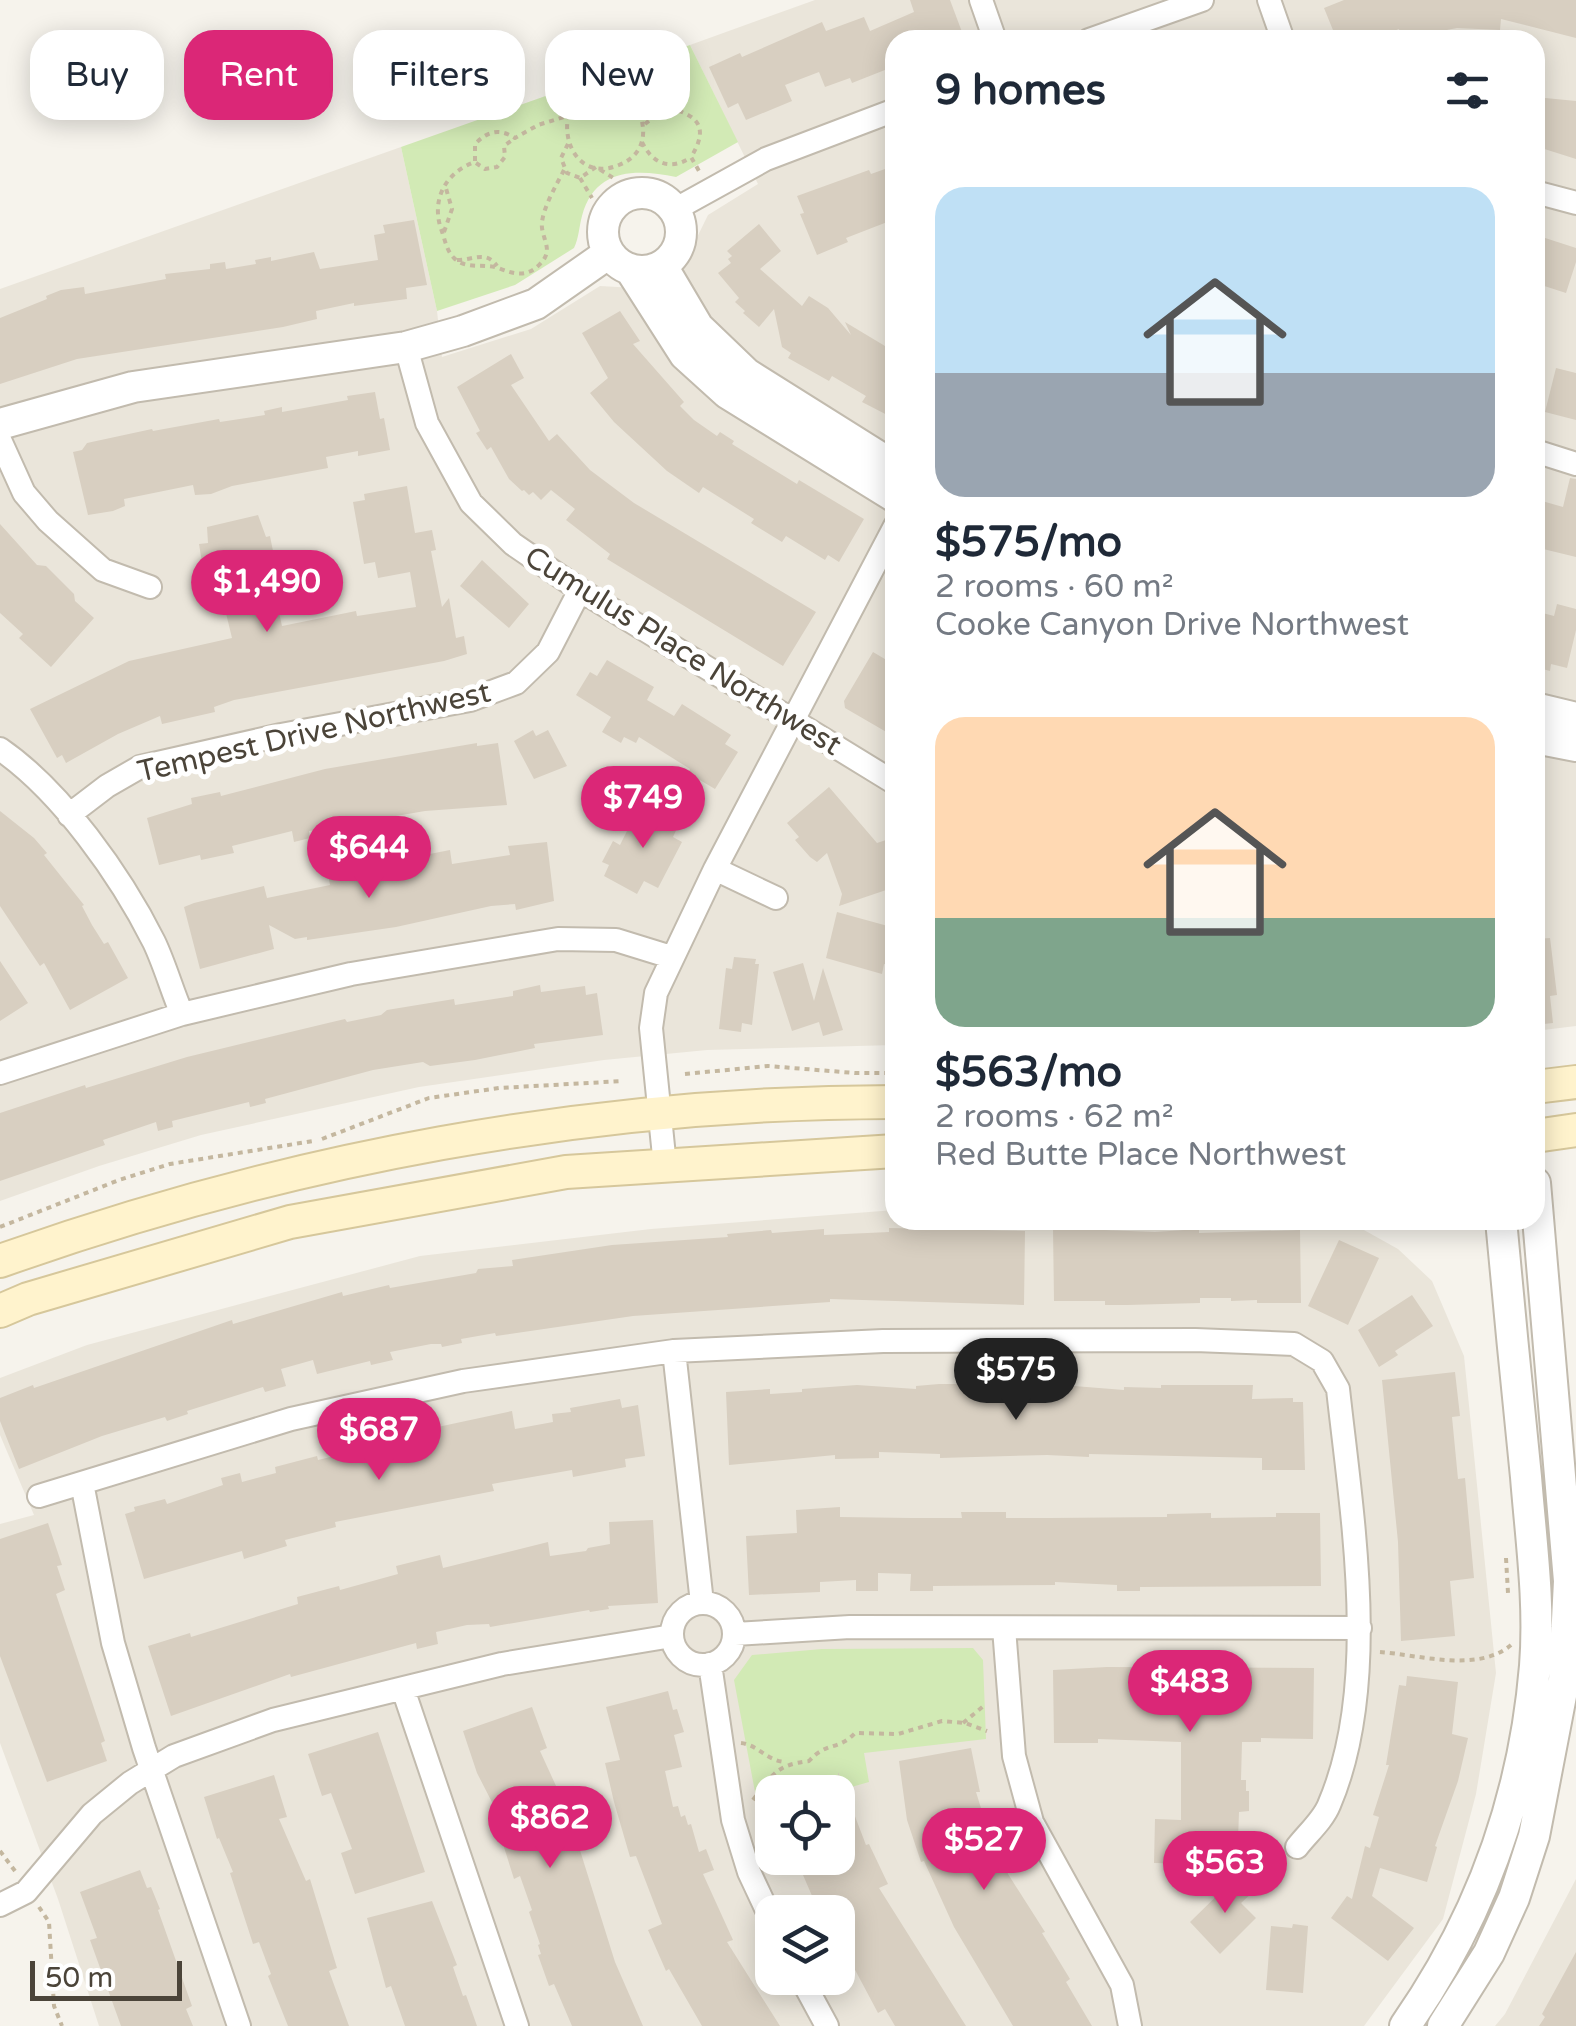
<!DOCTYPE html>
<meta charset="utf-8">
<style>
:root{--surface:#fff;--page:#f2f2f3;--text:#1f2937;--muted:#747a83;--accent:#db2777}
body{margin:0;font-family:"Varela Round",sans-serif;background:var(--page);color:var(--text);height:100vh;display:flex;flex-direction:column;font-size:38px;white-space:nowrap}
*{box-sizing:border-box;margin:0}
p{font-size:32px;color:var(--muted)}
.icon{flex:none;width:55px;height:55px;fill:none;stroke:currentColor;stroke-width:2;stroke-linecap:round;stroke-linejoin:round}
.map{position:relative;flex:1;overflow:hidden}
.side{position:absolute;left:885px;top:30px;width:660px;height:1200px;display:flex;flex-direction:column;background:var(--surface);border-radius:30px;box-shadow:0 5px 25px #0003}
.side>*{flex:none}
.top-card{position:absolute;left:30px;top:30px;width:705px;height:90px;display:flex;gap:20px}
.controls{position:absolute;left:755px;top:1775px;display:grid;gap:20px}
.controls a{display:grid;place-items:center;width:100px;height:100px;border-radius:20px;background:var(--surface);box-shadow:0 5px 25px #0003;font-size:50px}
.scale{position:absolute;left:30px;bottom:25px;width:152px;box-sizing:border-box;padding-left:10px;border:5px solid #4b4439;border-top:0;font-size:28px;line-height:35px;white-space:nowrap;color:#4b4439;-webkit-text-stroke:8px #fff;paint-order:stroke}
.price{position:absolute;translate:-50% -85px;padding:0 22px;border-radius:35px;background:var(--accent);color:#fff;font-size:32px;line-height:65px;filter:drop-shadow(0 2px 5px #0008)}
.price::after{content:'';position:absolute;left:50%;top:60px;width:30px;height:22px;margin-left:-15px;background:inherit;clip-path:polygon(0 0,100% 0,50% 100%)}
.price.current{background:#222;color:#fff}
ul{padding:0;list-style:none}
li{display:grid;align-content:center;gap:20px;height:530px;padding:0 50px}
li span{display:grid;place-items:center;height:310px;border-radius:30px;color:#555}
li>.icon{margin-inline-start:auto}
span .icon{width:180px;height:180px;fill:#fffc;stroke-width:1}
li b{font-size:42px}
h2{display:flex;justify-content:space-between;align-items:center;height:120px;padding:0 50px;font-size:42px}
.tag{padding:0 35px;border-radius:30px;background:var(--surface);box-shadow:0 5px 25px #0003;font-size:35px;line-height:90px}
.tag.current{background:var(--accent);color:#fff}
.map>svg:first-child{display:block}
.residential{fill:#eae5da;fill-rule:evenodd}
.green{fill:#d2eab5}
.building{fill:#d8cfc1}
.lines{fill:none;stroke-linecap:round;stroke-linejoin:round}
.minor-casing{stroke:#c2bbae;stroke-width:26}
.tertiary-casing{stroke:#c2bbae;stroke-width:34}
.secondary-casing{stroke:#d6c79b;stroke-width:36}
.path{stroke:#c4b79f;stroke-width:4;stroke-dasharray:5 5;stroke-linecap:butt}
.minor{stroke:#fff;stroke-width:22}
.tertiary{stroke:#fff;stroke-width:30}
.secondary{stroke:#fff3cd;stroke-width:32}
.labels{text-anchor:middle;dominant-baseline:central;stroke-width:10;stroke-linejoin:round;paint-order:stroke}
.street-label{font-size:30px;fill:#4b4439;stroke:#fff}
</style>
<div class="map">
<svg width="1576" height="2026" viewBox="0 0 1576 2026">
<rect width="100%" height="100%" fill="#f6f3ec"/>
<path class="residential" d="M815,0H1576V1026L1535,1031V40H895V1045L707,1050L604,1060L419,1087L201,1135L99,1166L0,1201V289L401,147L437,311L442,357L531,329L600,286L635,288L681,270L708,215L758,184L690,45Z
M895,1210V1220H1346L1398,1249L1432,1281L1464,1356L1496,1673L1476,1794L1443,1919L1364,2026H99L58,1899L0,1743V1524L34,1515L0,1435V1378L87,1345L420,1256L651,1229ZM772,1792H838V1858H772ZM772,1912H838V1978H772Z
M1576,1879V2026H1495L1505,2014Z"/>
<path class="green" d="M690,45L738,142L676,177C636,169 595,168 582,216C579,227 579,237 574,248L515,285L437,311L401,147Z
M973,1648L983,1660L986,1739L864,1753L869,1782L834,1792H772V1809L758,1808L734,1680L752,1655L822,1649Z"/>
<path class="building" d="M910,0H950L965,40H895V66L852,83L850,78L825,87L819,72L785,85L792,101L746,120L738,103L728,108L709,67L740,53L742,57L822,22L826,31L864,17L870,31L914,12Z
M1344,0H1576V38L1501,19L1500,30L1457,28L1401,39L1399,29L1371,40H1337L1324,8Z
M1535,97L1576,101V159L1535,146Z
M885,169L895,194V219L846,238L848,242L817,255L800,214L804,213L797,196L869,170L871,174Z
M414,220L427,285L406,288L407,299L354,306V303L316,311L317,319L283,327L77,359L0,384V318L47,299L46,296L61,290L84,287L85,294L166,279L165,274L210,269V264L225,262L226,269L256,264L255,260L271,257V261L314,252L320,269L378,260L374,235L385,233L383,225Z
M759,224L781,251L760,269L802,306L809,296L828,308L851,335L845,322L895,352V419L862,402L866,396L832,376L829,381L788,358L791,353L782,347L774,309L759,327L743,313L745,311L735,302L739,298L718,273L731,263L728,259L732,256L727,251Z
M1539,236L1576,248V262L1566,293L1535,283V250Z
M620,311L640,341L633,344L684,402L680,406L694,420L717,436L720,432L734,441L732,444L797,484L799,480L864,519L839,562L828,555L825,560L786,536L782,542L751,523L754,519L703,487L699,493L667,471L614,422L590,393L608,378L582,333Z
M511,354L524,378L511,385L549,441L557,434L590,470L634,503L816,612L783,666L607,559L610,554L566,520L575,509L551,490L541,500L533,492L529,495L524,490L522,491L509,479L491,447L487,450L476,433L480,431L457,387Z
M1556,368L1576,373V420L1545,412Z
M375,392L380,419L384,418L390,450L358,456V451L326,457L328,468L232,486L211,494L195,495L193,485L124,499L125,506L113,511L88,515L73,452L82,450L87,443L152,429L153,431L219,419L220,422L265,415L264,411L282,407V412L348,400L347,396Z
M1570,478L1576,479V557L1535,547V499L1563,507Z
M407,486L415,533L432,530L436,550L431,551L442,607L449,598L456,638L464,636L467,654L444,661L234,700L214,707L215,712L162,724L160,716L118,734L66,763L62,755L57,758L30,709L129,661L232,638L223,601L219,602L218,596L209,598L204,575L199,544L208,543L207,527L258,515L266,537L270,536L273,551L271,552L276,574L272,575L273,586L282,626L356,611L357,616L416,607L410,572L378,578L375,562L364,564L353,502L365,500L364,494Z
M0,524L37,565L46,566L74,594L75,601L94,618L51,667L19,638L23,634L0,613Z
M482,560L529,604L509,628L460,586Z
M1557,604L1576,609V630L1567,668L1551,664L1550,671L1535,667V611L1554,616Z
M873,652L895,665V737L845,708L844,701Z
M607,660L654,687L647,700L674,716L682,704L731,735L725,744L738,752L715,789L688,773L690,769L639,737L636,743L624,737L621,743L602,732L611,717L576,695L590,672L597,676Z
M533,730L536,736L548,730L567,766L534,779L514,741Z
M477,743V746L498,743L507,805L425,811L309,831L310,838L294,842L292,831L232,846L234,853L201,860L200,855L159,865L147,818L192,804L191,798L220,792L221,796L325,769Z
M829,787L877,843L895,837V887L839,906L842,894L827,853L817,862L810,857L795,840L799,837L787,823Z
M640,805L679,824L673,837L682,842L658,888L644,881L637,894L604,876L609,865L602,862L613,841L620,845Z
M0,811L34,838L47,853L44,855L84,905L82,906L92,925L104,944L108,942L128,978L70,1010L44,963L40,966L0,906Z
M547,842L554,901L516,910L515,904L491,906L396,927L307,940V937L295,939L269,925L274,949L200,969L184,907L194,903L264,886L267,898L330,885L328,874L450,850L452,864L510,855L508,846Z
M837,912L895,928L890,965L884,964L882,974L826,958Z
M1550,938L1557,995L1550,996L1553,1023L1535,1025V939Z
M734,957L756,959L755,964H759L752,1025L742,1023L741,1032L719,1029L726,968L732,969Z
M0,961L28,1003L0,1021Z
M803,963L814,1001L823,968L843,1030L823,1036L819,1022L792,1031L773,972Z
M540,985L541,992L585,986L586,995L597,993L603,1035L534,1044L535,1048L475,1060L430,1066L423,1062L373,1070L265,1099L266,1103L250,1107L249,1102L172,1121L173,1127L158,1131L156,1122L103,1140L105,1145L0,1181V1113L85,1085L86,1088L187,1057L328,1023L345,1019L347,1022L381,1015L387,1010L454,999L455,1005L513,996V991Z
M889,1228L1025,1231L1024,1305L830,1299V1302L633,1316L496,1336L495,1333L461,1339L462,1343L442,1347L441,1344H431L390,1352L393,1360L371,1365L370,1361L317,1374L313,1360L281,1369L286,1386L265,1392L263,1387L187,1411L188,1414L167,1421L165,1417L102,1436L19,1469L0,1421V1398L33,1385L34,1388L232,1320L233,1324L342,1292L343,1296L389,1285L390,1288L476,1273L478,1269L513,1266L512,1260L612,1245L728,1237L727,1234L771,1230L772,1233L824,1229V1235L889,1232Z
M1053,1228L1155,1232L1199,1229V1233L1300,1230L1301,1303H1257V1300L1231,1301V1298H1200V1303L1127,1305H1105V1301H1054Z
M1339,1240L1379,1258L1348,1325L1308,1306Z
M1412,1295L1433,1326L1395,1351L1398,1355L1379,1367L1358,1330Z
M1455,1372L1460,1416L1452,1417L1458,1479L1465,1478L1474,1578L1450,1581L1455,1636L1401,1641L1398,1542L1382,1380Z
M939,1384H984V1391H1019V1387H1049V1384L1124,1390V1387L1161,1388V1385H1253L1252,1399L1293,1398V1402H1303L1305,1470H1262V1458L1089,1454V1457L1047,1455L940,1458V1454L879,1452V1458L835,1459V1455L729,1465L726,1392L770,1389V1394L802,1392V1389L857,1385L916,1389V1386Z
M620,1399L622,1408L638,1405L645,1456L625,1459L626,1467L573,1477L572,1470L492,1484L494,1491L335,1522L336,1527L285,1540L287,1546L244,1559L242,1551L144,1579L125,1514L135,1511L134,1507L165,1499L167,1504L223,1485L221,1478L240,1473L242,1482L276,1473L275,1467L317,1456L318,1460L355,1451L354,1448L391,1440V1437L512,1411L515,1429L553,1422L552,1414L571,1412L570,1408Z
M840,1507V1517L911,1518H962L961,1512H1006V1518H1050L1167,1517V1514L1211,1513V1518L1276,1517V1513H1320L1321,1586L1140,1587V1591H1117V1585L1055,1582V1585L933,1586V1591H910L911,1574L878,1573V1591H856V1580L820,1582V1592L749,1595L746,1536L797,1533L796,1510Z
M653,1520L658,1603L608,1606L609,1609L590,1612L589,1610L490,1627L489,1624L467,1625L436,1632L438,1644L417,1649L416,1643L291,1677L290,1674L171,1716L148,1646L190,1633L191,1637L298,1604L297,1597L339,1586L340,1590L398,1574L396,1566L440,1555L443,1568L548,1542L550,1556L586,1551L588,1548L610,1544L609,1522Z
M48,1523L62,1565L57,1566L65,1590L56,1594L105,1741L101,1743L107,1761L47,1782L0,1656V1539Z
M1107,1667L1314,1668L1313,1739L1261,1738V1742H1242L1241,1780H1246V1791H1249V1811L1239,1812L1238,1840H1229L1228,1865L1154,1863L1155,1819L1181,1820V1742L1098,1739V1743H1054L1053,1670Z
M1407,1676L1458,1682L1452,1734L1468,1738L1458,1781L1435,1846L1437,1847L1427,1882L1380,1868L1372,1896L1414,1928L1388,1961L1331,1918L1347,1896L1352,1899L1365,1846L1370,1848L1379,1817L1373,1815L1389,1765H1386L1399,1685L1406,1686Z
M668,1691L673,1710L677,1709L684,1732L674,1735L682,1767L665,1771L673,1807L678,1806L681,1817L685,1815L688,1825L691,1824L699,1852L706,1849L714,1870L703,1874L733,1940L727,1942L780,2026H702L669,1969L666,1971L648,1930L662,1924L636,1856L630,1857L614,1802L605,1763L620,1760L606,1707Z
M532,1707L547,1748L540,1751L568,1812L615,1962L643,2026H572L554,1984L549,1986L538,1955L541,1954L538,1945L540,1944L529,1912L532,1910L520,1876L514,1879L492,1809L495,1808L477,1773L463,1731Z
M378,1732L425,1872L355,1894L341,1853L352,1849L331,1793L322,1796L308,1754Z
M971,1748L980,1792H976L994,1850L998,1849L1008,1874L1045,1932L1042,1933L1070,1979L1066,1982L1092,2026H1013L954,1927L924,1861L921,1862L907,1820L899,1761Z
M838,1772L866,1845L869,1844L888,1884L879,1888L966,2026H895L885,2009L878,2013L853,1966L850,1969L841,1955L844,1953L838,1942V1912H819L803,1875L805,1874L799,1858H838Z
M274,1775L287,1817L279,1819L306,1881L310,1879L337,1968L329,1971L349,2026H288L268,1976L271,1974L259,1942L253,1944L230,1873L233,1872L219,1838L217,1839L204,1797Z
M140,1870L147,1888L151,1887L160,1909L158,1910L192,2006L186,2009L193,2026H121L90,1940L97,1938L80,1892Z
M1238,1875L1254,1891L1241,1903L1256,1918L1220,1954L1190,1922Z
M432,1901L457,1965L453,1967L463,1996L466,1995L477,2026H405L391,1986L386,1988L367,1918Z
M1293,1924L1308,1926L1303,1993L1266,1990L1271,1926L1292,1928Z
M1576,1952V2026H1539L1545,2017L1542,2014Z"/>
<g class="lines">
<defs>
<path id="minor" d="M981,0L995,40
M1269,0L1283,40
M1089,40L1202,0
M1535,192L1576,203
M674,210L766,159L895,110
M406,347L427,423L471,503L513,544L580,590L895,783
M0,440L24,493L48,521L103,570L150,587
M1535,451L1576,464
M0,749C61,791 121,876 154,942C165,965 172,991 182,1014
M69,815L107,786L140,767L281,735L470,700L516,683L548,652L580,590
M715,869L776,898
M0,1073L182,1014L351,974L558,939L616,940L671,957
M665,1166L651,1028L656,993L715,869L895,526
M674,1351L702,1603
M82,1483L113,1643L144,1748L239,2026
M39,1496L291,1419L463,1381L674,1351L883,1341L1195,1340L1294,1344L1322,1361L1338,1389C1352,1517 1381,1684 1329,1805C1323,1820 1307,1834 1297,1847
M672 1634a31 31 0 1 1 62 0a31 31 0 1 1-62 0Z
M1004,1628L1014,1756L1032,1822L1122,1985L1130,2026
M735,1634L850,1627L1360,1628
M710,1664L733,1820L749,1872L772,1921
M403,1689L517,2026
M0,1905L26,1892L92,1814L130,1783L174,1756L273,1720L502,1664L672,1636
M801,1978L827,2026"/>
<path id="tertiary" d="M603 232a39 39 0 1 1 78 0a39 39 0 1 1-78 0Z
M662,266L698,327L747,374L895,467
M630,269L685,355L727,393L895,497
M0,424L133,387L406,347L463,331L536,304L609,253
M1535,708L1576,718
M1535,738L1576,746
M1405,2026C1481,1917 1524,1799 1535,1666C1540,1603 1531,1540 1526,1477C1517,1391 1509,1306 1501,1220
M1443,2026L1489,1953L1514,1898L1534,1836L1564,1680L1569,1581L1535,1183"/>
<path id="secondary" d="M1535,1087L1576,1082
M1535,1136L1576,1130
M0,1261C287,1159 590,1102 895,1102
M0,1311L28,1299L290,1222L566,1172L895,1151"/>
</defs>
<use href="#minor" class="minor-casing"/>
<use href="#tertiary" class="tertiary-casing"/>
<use href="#secondary" class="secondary-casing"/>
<path class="path" d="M629,95C647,118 652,152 619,165C551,193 544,54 633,97C661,111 723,106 691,157L699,171
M645,124L665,108
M642,142C652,163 669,171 690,158
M568,144L561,158L567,173L580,178L596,167L615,179
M476,163L485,169L497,167L505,157L504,146L515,138
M564,170C557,184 540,212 542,228C544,242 553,251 540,264C527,278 514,274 498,268C483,263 466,270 454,258C446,250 445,239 441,229C431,199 446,172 475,162V144C488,131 499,128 515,138L538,125L567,116
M580,178L592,198
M444,232L452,209L445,185
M457,260C474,260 486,250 497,266
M685,1074L768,1066L855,1073H895
M322,1139L429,1098L499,1088L623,1081
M0,1227L119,1180L170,1164L313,1141
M1506,1558L1508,1593
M1380,1652C1420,1655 1478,1673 1511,1645
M963,1723L986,1704
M741,1743C759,1745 766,1761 786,1762
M753,1800C773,1774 776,1765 809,1761C827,1741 838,1751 855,1733L898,1734L942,1721L965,1723L987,1731
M0,1851L15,1871
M39,1907L49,1922L54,2006L62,2026"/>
<use href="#minor" class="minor"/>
<use href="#tertiary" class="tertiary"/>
<use href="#secondary" class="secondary"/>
</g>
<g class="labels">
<g class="street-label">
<text transform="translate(683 651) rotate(32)">Cumulus Place Northwest</text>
<text transform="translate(314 732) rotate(-13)">Tempest Drive Northwest</text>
</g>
</g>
</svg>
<div class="controls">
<a><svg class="icon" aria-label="locate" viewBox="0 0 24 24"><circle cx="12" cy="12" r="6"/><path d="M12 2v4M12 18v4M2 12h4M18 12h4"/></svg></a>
<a><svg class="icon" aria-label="layers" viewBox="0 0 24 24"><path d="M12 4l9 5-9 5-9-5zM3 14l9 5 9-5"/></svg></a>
</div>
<div class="scale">50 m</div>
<b class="price" style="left:267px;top:635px">$1,490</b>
<b class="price" style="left:643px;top:851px">$749</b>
<b class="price" style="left:369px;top:901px">$644</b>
<b class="price current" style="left:1016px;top:1423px">$575</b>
<b class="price" style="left:379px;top:1483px">$687</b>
<b class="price" style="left:1190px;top:1735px">$483</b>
<b class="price" style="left:550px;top:1871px">$862</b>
<b class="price" style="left:984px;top:1893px">$527</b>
<b class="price" style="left:1225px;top:1916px">$563</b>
<div class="top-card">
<a class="tag">Buy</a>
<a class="tag current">Rent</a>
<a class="tag">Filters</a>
<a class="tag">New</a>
</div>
<section class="side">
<h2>9 homes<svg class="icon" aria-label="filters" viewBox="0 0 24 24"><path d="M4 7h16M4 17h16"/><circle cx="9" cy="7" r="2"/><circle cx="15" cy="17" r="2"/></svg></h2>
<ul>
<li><span style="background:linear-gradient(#bfe0f5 60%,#9aa5b1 0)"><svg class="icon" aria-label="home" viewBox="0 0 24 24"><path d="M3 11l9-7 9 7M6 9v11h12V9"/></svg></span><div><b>$575/mo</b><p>2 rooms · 60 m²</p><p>Cooke Canyon Drive Northwest</p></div></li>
<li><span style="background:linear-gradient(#ffd9b3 65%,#7fa58c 0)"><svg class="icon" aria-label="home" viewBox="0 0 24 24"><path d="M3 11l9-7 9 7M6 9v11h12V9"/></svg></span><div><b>$563/mo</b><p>2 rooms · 62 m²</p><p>Red Butte Place Northwest</p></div></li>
</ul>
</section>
</div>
